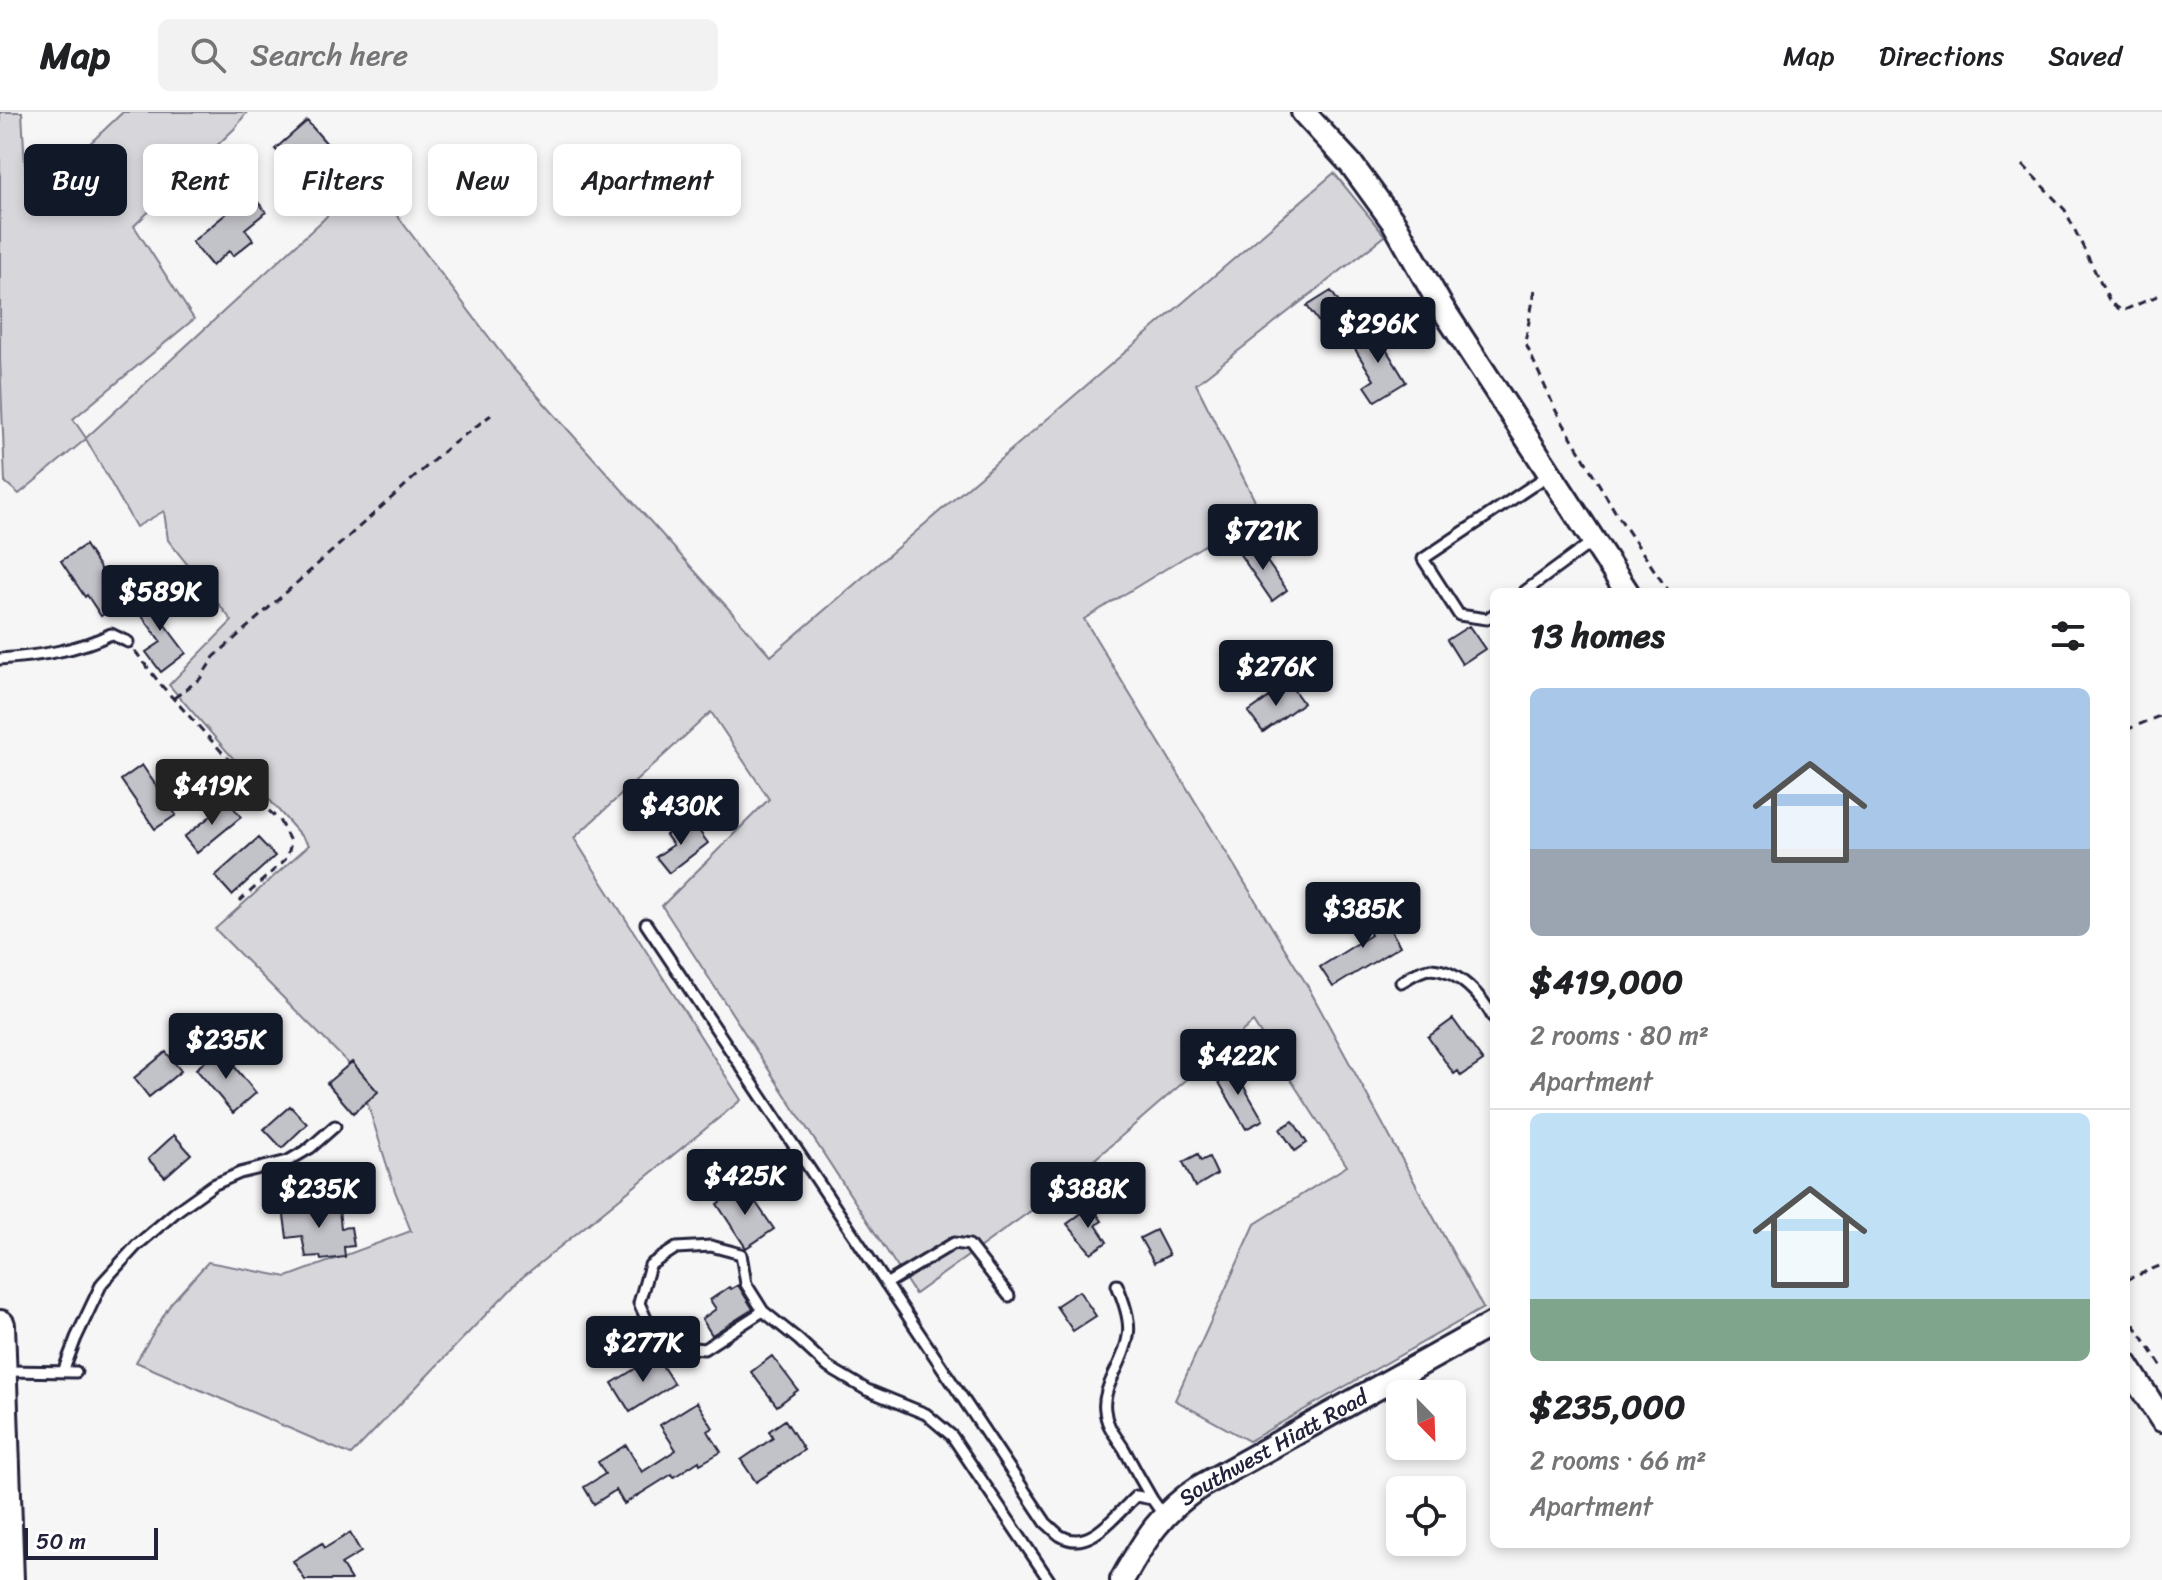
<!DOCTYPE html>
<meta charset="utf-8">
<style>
:root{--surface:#fff;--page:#f2f2f2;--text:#202124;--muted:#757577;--line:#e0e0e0;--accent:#111827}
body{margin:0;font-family:Sriracha,sans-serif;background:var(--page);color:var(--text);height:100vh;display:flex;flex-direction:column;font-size:30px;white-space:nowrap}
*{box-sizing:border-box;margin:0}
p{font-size:26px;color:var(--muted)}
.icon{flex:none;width:44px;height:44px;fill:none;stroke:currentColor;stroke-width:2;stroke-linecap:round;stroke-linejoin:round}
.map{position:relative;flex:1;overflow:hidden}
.side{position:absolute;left:1490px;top:476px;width:640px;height:960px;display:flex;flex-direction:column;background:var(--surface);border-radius:12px;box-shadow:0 4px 12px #0003}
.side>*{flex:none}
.hud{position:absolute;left:24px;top:32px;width:760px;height:72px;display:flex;gap:16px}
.needle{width:52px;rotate:157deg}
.fabs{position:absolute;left:1386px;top:1268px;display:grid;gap:16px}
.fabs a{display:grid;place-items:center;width:80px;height:80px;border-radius:12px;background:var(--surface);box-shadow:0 4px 12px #0003;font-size:40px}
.scale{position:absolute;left:24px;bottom:20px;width:134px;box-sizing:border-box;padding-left:8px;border:4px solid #22223b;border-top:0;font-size:22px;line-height:28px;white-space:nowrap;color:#22223b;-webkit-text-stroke:6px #fff;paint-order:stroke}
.price{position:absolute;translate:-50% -68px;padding:0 18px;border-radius:8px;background:var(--accent);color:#fff;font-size:26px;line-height:52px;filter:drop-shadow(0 2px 4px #0008)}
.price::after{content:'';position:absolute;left:50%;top:48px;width:24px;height:18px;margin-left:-12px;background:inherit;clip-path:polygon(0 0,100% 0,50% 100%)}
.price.active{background:#222;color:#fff}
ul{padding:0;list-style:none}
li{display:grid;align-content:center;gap:16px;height:424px;padding:0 40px}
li+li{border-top:2px solid var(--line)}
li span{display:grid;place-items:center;height:248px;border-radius:12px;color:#555}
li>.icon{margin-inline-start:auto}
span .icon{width:144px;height:144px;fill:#fffc;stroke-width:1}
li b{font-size:34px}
h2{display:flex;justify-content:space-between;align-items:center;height:96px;padding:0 40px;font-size:34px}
.chip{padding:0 28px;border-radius:12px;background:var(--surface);box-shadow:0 4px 12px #0003;font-size:28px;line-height:72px}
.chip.active{background:var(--accent);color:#fff}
header{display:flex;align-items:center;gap:48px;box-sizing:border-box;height:112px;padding:0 40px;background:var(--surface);border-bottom:2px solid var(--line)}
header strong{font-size:38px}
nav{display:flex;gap:44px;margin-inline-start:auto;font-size:28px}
.search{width:560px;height:72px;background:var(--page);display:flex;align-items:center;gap:20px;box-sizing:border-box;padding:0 28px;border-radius:12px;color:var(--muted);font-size:30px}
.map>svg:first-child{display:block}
.green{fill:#d7d7db;stroke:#7c7c8b;stroke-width:2}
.building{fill:#c2c2c9;stroke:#22223b;stroke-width:2}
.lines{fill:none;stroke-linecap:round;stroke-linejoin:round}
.service-casing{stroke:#22223b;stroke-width:15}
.tertiary-casing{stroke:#22223b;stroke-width:28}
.trunk-casing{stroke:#22223b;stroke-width:34}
.path{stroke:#22223b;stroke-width:3;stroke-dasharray:8 6;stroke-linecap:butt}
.service{stroke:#fff;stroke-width:9}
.tertiary{stroke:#fff;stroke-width:22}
.trunk{stroke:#fff;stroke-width:28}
.labels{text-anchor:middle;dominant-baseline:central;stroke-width:6;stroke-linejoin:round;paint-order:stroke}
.street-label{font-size:22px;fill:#22223b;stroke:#fff}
</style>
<header>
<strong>Map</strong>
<div class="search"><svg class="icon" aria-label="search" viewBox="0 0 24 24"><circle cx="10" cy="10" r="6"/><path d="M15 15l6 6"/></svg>Search here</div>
<nav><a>Map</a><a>Directions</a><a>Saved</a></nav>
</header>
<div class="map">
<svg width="2162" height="1468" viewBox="0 0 2162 1468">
<rect width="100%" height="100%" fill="#f6f6f7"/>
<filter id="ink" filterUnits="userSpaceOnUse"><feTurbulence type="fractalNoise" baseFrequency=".0125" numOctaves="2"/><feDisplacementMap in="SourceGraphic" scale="16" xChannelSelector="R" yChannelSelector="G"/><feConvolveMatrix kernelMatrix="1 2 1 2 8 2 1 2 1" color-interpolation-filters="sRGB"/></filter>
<g filter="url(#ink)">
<path class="green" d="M0,0H22L27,91L123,0H247L234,17L134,114L194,207L73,307L86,326L323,108L342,88L375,77L399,106L510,253L771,544L1334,61L1385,124L1196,272L1260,399L1084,507L1307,873L1483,1196L1249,1329L1175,1288L1255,1112L1347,1054L1253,910L1057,1080L915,1182L662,794L769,687L711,600L574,726L741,988L519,1168L351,1343L136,1250L171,1191L208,1150L287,1165L411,1119L395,1079L358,961L215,817L309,733L169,573L232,509L168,428L164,399L136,415L86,327L19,382L5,370L0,247Z"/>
<path class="building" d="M307,9L328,33L296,60L275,37Z
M254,85L266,100L245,117L253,128L233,144L229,139L212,154L192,130L239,91L242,94Z
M1331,179L1342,195L1335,199L1348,217L1332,228L1307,194Z
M1373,216L1406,270L1375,289L1365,274L1374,268L1350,229Z
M1254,431L1287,478L1272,489L1239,441Z
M85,433L122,490L101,504L87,483L85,485L61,449Z
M159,480L168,492L161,498L167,506L162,509L186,541L161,560L146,540L161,530L136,496Z
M1469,514L1485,537L1462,552L1447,528Z
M1289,571L1303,591L1263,620L1248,600Z
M142,653L176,703L155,717L121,668Z
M229,690L241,705L197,741L184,725Z
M682,711L688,720L696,715L708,731L669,761L656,745L673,733L666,723Z
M258,726L275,744L232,783L215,764Z
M1377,794L1400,834L1333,875L1320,855L1371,823L1360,804Z
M1453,907L1483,949L1461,964L1458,959L1454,962L1428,925Z
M220,937L256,981L233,1001L196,957Z
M166,940L181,959L149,985L134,966Z
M352,950L378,980L353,1001L327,971Z
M1227,952L1237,970L1240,968L1263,1008L1246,1017L1213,960Z
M290,994L307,1012L282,1036L264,1017Z
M1293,1009L1307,1031L1295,1039L1280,1017Z
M174,1023L191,1042L165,1065L148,1047Z
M1198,1042L1201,1049L1209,1045L1217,1062L1195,1075L1183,1050Z
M744,1073L774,1117L746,1136L717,1092Z
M338,1089L341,1116L351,1115L354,1134L344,1135L345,1145L321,1148L320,1144L306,1145L302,1124L287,1126L283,1096Z
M1091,1094L1102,1109L1096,1113L1107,1130L1091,1141L1067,1112Z
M1156,1118L1169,1143L1154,1151L1140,1126Z
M738,1173L753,1197L712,1223L702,1207L716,1197L710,1188L729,1175L731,1177Z
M1079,1179L1096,1204L1073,1219L1056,1194Z
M656,1244L674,1272L630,1300L612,1271Z
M772,1244L798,1278L777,1294L751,1260Z
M697,1290L713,1316L708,1319L721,1340L700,1352L699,1349L674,1365L672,1362L624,1392L616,1378L594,1392L584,1375L605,1362L598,1350L626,1333L642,1360L676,1338L660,1313Z
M785,1308L804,1338L756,1370L741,1348L773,1326L769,1319Z
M350,1421L361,1440L341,1452L351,1468H305L293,1449L322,1431L325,1436Z"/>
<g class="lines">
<defs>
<path id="service" d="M1524,480L1592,430
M1494,502L1487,507L1459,503L1423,447L1550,362
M0,547C37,544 77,539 111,522L128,530
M646,812L1046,1411C1051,1415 1056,1421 1061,1424C1090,1441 1117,1401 1136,1384L1152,1387L1164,1404
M1401,870C1410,865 1421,857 1431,857C1458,858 1482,884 1494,907
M886,1172L954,1131L969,1133L1009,1184
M1117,1173C1133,1211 1133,1225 1114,1262C1109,1273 1103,1286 1105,1298C1106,1314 1116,1324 1124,1337C1133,1354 1142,1370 1152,1387
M763,1199L704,1237L674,1234L654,1224L639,1191L650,1153L676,1136L711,1134L741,1142L746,1172L763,1199L799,1228L828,1255L867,1278L926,1302L952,1324L1049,1468
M5,1259L76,1260
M63,1260L76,1226L102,1171L136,1134L178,1098L213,1073L240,1061L288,1049L310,1036L335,1014"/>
<g id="tertiary">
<path d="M1303,0L1351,52L1394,111L1441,194L1627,480"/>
<path d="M2126,1252L2162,1308"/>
<path id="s1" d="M1122,1468C1145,1427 1161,1400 1201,1374L1494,1211"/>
</g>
<path id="trunk" d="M0,1213L9,1468"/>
</defs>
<use href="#service" class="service-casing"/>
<use href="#tertiary" class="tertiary-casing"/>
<use href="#trunk" class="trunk-casing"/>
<path class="path" d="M2023,53L2065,98L2110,190L2122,199L2162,182
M1535,178L1525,230L1556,299L1616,401L1669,480
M135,539L161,573L241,661L250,682L279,708L291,731L287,746L240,789
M174,586L200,567L214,545L446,337L491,303
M2126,618L2162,603
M2126,1168L2162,1153
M2126,1200L2162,1255"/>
<use href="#service" class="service"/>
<use href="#tertiary" class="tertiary"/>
<use href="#trunk" class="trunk"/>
</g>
</g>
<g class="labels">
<g class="street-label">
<text stroke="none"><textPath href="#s1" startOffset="206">Southwest Hiatt Road</textPath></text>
</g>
</g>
</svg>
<div class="fabs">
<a><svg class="needle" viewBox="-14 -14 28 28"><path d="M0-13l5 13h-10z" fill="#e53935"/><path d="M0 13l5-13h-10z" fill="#757577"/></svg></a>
<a><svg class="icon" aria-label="locate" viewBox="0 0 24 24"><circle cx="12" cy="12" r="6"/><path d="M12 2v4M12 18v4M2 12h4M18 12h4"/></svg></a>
</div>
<div class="scale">50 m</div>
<b class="price" style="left:1378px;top:253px">$296K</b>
<b class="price" style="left:1263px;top:460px">$721K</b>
<b class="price" style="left:160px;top:521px">$589K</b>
<b class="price" style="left:1276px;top:596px">$276K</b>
<b class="price active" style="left:212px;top:715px">$419K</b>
<b class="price" style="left:681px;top:735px">$430K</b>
<b class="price" style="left:1363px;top:838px">$385K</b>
<b class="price" style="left:226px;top:969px">$235K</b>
<b class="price" style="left:1238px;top:985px">$422K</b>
<b class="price" style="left:745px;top:1105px">$425K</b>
<b class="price" style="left:319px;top:1118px">$235K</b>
<b class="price" style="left:1088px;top:1118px">$388K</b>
<b class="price" style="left:643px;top:1272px">$277K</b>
<div class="hud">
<a class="chip active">Buy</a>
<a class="chip">Rent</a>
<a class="chip">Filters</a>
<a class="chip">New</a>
<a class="chip">Apartment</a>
</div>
<section class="side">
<h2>13 homes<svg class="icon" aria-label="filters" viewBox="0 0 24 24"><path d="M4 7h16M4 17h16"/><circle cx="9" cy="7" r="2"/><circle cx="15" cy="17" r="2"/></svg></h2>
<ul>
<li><span style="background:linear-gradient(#a9c7e8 65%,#9aa5b1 0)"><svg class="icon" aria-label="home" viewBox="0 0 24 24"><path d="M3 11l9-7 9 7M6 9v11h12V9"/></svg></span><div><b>$419,000</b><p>2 rooms · 80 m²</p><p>Apartment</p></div></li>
<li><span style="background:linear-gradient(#bfe0f5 75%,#7fa58c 0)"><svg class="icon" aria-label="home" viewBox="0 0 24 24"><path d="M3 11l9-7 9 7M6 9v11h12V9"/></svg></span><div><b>$235,000</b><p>2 rooms · 66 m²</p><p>Apartment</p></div></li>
</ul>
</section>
</div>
